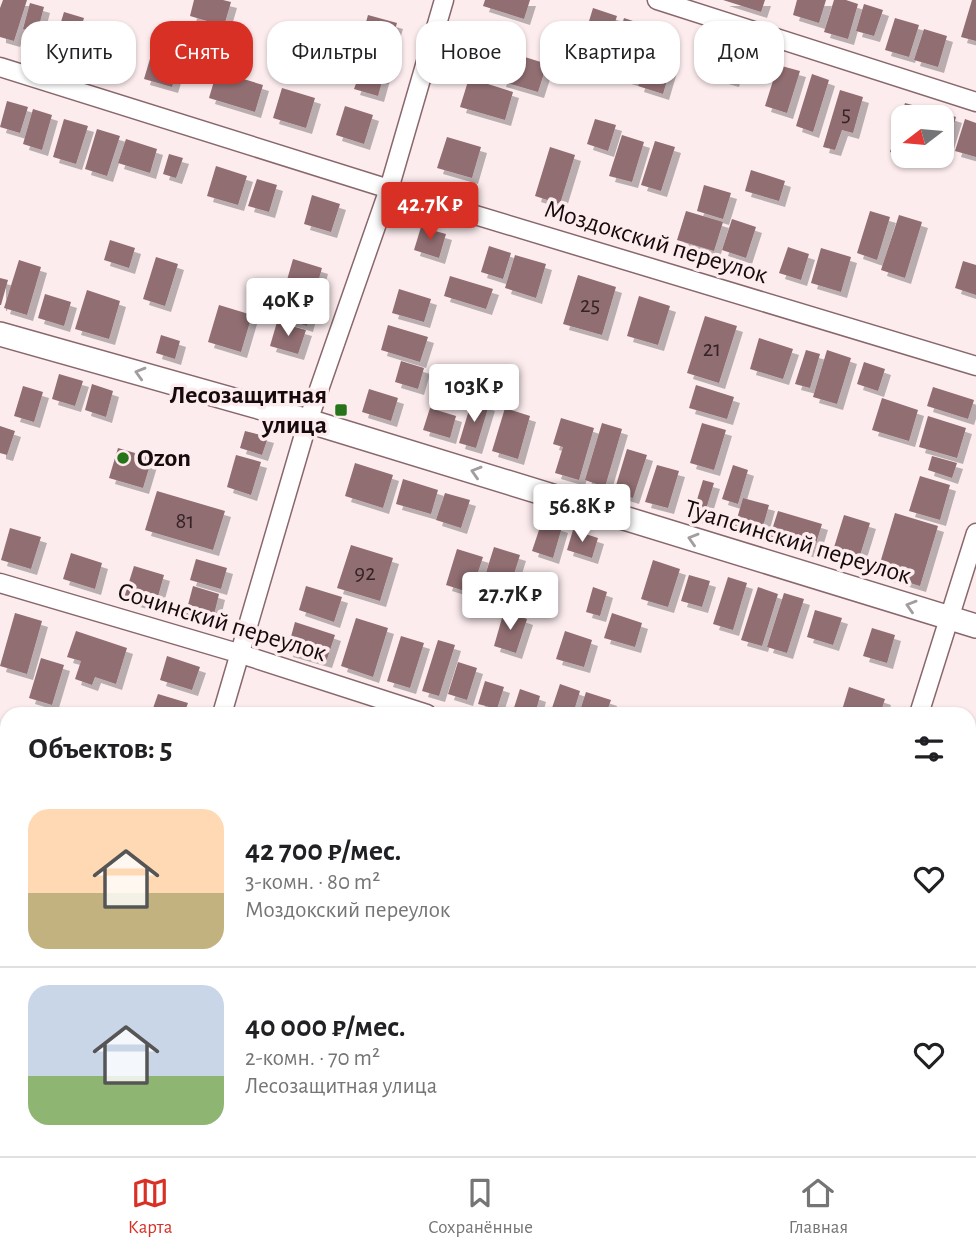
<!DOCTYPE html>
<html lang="ru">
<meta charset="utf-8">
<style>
:root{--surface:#fff;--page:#f6f6f6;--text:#202124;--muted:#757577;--line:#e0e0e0;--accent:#d93025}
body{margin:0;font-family:"Alegreya Sans",sans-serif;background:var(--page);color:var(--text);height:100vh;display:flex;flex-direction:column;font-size:26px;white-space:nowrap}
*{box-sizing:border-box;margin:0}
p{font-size:23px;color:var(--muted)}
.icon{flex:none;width:38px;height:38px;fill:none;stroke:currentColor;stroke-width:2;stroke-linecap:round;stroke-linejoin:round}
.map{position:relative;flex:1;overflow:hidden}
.drawer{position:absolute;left:0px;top:707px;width:976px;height:450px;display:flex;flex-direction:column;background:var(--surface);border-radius:21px 21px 0 0;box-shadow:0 2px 5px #0004}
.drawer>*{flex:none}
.guide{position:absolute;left:21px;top:21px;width:934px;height:63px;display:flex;gap:14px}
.needle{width:46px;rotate:254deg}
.buttons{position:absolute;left:891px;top:105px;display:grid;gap:14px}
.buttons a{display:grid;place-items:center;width:63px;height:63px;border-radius:14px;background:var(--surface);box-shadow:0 2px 5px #0004;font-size:35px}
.price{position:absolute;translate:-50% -60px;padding:0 16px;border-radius:7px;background:#fff;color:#222;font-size:23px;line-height:46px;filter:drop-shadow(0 2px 4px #0008)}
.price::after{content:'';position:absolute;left:50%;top:42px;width:21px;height:16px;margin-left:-10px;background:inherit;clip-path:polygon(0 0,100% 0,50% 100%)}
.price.active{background:var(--accent);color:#fff}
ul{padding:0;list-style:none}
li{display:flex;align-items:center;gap:21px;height:175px;padding:0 28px}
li+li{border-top:2px solid var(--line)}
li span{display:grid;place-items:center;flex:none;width:196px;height:140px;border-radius:21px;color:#555}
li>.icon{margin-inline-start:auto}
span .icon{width:84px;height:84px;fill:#fffc;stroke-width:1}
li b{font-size:30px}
h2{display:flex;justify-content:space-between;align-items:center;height:84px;padding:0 28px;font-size:30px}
.chip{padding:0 24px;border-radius:21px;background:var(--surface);box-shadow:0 2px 5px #0004;font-size:24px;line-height:63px}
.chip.active{background:var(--accent);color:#fff}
.dock{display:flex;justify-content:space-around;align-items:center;height:98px;border-top:2px solid var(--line);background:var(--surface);font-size:19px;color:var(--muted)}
.dock a{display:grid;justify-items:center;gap:4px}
.dock .active{color:var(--accent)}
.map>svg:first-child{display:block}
.building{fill:#916e72;filter:url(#shadow)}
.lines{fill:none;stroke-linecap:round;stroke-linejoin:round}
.minor-casing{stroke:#89676c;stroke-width:21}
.tertiary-casing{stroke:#89676c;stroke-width:26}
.minor{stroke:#fff;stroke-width:18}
.tertiary{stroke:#fff;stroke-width:23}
.oneway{stroke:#a29d9e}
.poi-dot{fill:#277319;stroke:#fcecee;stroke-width:2.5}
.labels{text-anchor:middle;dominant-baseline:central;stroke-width:7;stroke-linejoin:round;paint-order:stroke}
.number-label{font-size:23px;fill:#352326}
.street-label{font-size:26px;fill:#160a0c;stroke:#fcecee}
.poi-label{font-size:26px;font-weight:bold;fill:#160a0c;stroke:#fcecee;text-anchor:end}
</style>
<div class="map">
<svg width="976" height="1156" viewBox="0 0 976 1156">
<defs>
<filter id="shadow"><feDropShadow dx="6" dy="6" stdDeviation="0" flood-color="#0004"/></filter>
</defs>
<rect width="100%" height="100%" fill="#fcecee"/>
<path class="building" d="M3,0H27L14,41L0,37V8Z
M194,0H223L231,2L224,26L190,16Z
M485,0H530L524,19L483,6Z
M723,0H765L761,12Z
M797,0H826L819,23L793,15Z
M834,0H846L858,4L848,39L824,32Z
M972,0H976V41L961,37Z
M30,3L44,7L37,33L23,29Z
M864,4L883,10L874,36L856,31Z
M593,8L617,16L599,74L575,67Z
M64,12L84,18L78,38L85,40L79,59L52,51Z
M368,15L397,23L389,49L361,40Z
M624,18L648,26L632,80L608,73Z
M895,18L919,25L909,57L885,50Z
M924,29L947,36L938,67L914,60Z
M96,33L123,41L115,70L87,61Z
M713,46L741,54L733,81L705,73Z
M336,48L387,64L378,96L354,89L359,75L330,66Z
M152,52L180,61L172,87L144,79Z
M509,52L547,64L538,92L500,81Z
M649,52L673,60L663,94L638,86Z
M778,65L800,71L787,113L765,106Z
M217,71L263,85L255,112L209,98Z
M812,74L829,80L813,132L796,126Z
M469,78L513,92L505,120L460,107Z
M282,88L315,98L306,128L273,118Z
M840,90L863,97L853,133L842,130L835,150L823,147Z
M7,101L28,107L20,133L0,127Z
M905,103L927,109L924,117H903V156H912L911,159L890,152Z
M345,106L373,115L364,144L336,135Z
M33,109L52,115L42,150L23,144Z
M934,110L956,117L947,146L942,144V117H932Z
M64,119L88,126L76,164L53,157Z
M595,119L616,125L608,151L587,144Z
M965,119L976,123V157L955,151Z
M97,129L120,136L107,176L85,169Z
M622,135L644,142L632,182L609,176Z
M447,137L481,147L472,178L437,168Z
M126,139L157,149L150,173L118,163Z
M655,141L675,147L661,191L641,185Z
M550,147L575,155L560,204L535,196Z
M169,154L183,158L176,178L163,174Z
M216,166L247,176L238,205L207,196Z
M751,170L785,181L779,201L745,191Z
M257,179L277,185L269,212L248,206Z
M704,185L731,193L723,219L697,211Z
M312,195L340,204L331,232L304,224Z
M686,211L723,222L714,251L677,240Z
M870,211L890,217L877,260L857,253Z
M899,215L922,222L905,278L881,270Z
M732,219L756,227L746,258L722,250Z
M421,227L446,234L439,258L414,250Z
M110,240L135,248L129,268L104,260Z
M489,246L511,253L503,279L481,272Z
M788,247L809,254L801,280L779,273Z
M821,248L851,257L841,292L811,283Z
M515,255L546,264L536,298L505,288Z
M156,257L178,264L165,306L143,299Z
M293,259L322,268L314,296L285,287Z
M19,260L41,267L27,315L4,308Z
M963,261L976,265V295L955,288Z
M578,275L616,287L602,335L563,324Z
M450,276L493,289L486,309L444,296Z
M0,278L8,280L1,305H0Z
M399,289L431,299L424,322L392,313Z
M87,290L120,301L109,339L75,329Z
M45,294L71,302L64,326L38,318Z
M639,296L670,306L658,345L627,336Z
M278,297L312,307L307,326L272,315Z
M219,305L252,315L241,352L208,342Z
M705,316L737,326L719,383L687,373Z
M277,322L306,330L298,354L270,346Z
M388,325L428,337L420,362L381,350Z
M161,335L180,341L175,359L156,353Z
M759,338L793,349L783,379L750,369Z
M806,350L820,354L810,388L795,384Z
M827,350L851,358L837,404L813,397Z
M401,361L424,368L418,389L395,382Z
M864,362L885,369L878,391L857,384Z
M59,374L83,381L75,406L52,399Z
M92,384L113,391L106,417L85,410Z
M696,385L734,397L727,419L689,408Z
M23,386L43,392L34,422L14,416Z
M933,387L974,400L968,419L927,406Z
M369,389L398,398L391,421L362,412Z
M882,398L918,410L909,441L872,430Z
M472,400L489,405L476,448L459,443Z
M430,408L456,416L450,438L423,430Z
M505,408L530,416L518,459L492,451Z
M928,416L966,428L957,458L919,447Z
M561,418L594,428L579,480L555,473L563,447L553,444Z
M602,423L622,429L605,487L585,480Z
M702,423L726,430L714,470L690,463Z
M0,426L15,431L7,455L0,453Z
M245,431L268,437L262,455L240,448Z
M118,448L152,458L143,488L109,478Z
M627,449L647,455L633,498L614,492Z
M236,455L261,462L251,495L227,487Z
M932,456L957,463L952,478L928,470Z
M355,463L393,475L383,508L345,496Z
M657,465L679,471L668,508L645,502Z
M733,465L748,470L738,504L722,499Z
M920,476L950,485L940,520L909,511Z
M403,479L438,490L431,514L396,504Z
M703,480L714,483L703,519L692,516Z
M157,491L225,511L213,550L145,530Z
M445,493L470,500L461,528L436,520Z
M743,498L769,505L760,537L734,529Z
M778,511L822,524L813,553L769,539Z
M895,513L938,526L920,586L877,573Z
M844,515L870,523L857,565L831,557Z
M542,521L562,527L553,558L532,551Z
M10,528L41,537L31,569L1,560Z
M573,530L598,538L592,558L567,550Z
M351,545L393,558L380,601L337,588Z
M494,547L520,555L509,590L483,582Z
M457,549L483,557L471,593L446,585Z
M71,553L102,563L95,589L63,579Z
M196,559L227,568L221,589L190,580Z
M653,560L680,569L668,607L641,599Z
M134,566L164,575L155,607L124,598Z
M689,575L710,581L702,607L681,601Z
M728,577L747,583L733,630L713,624Z
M193,586L219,594L212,623L185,616Z
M306,586L342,597L334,622L299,610Z
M593,587L607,592L600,616L586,612Z
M758,587L778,594L762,646L741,640Z
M784,593L804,599L787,653L767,647Z
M815,610L842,618L833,645L807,637Z
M504,611L527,619L516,653L494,646Z
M15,613L42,621L27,674L0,666Z
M612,613L642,623L635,647L604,638Z
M356,618L388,628L373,677L341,666Z
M295,622L335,635L326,662L287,651Z
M872,628L895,635L887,663L863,656Z
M76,631L127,648L116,684L95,677L92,685L75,679L81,661L67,657Z
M565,631L592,640L584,667L556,659Z
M401,636L424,643L410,688L387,681Z
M438,640L455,645L439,696L422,691Z
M167,656L200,667L192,690L160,680Z
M41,658L64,665L52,705L29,698Z
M458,662L477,668L467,700L448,694Z
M485,681L504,687L497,709L478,704Z
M560,684L580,691L573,714H550Z
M849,687L885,699L880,714H853L842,710Z
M520,689L540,696L535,714H512Z
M586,692L611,700L606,714H579Z
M158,694L188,703L184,714H151Z
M3,770L7,771V813L0,811V778Z
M970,824L976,826V857L970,855Z
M7,884V918L0,916V907Z
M970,910L976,912V943L970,941Z
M0,1049L7,1051L6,1088L0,1087Z
M970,1079L976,1081V1117L970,1115Z
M7,1150H35L41,1152L39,1156H6Z
M234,1150H266L264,1156H232Z
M273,1150H300L298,1156H271Z
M307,1150H334L332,1156H305Z
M343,1150H363L382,1156H342Z
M723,1150H749L748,1156Z
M822,1150H845L843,1156H820Z
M875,1150H893L911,1156H874Z"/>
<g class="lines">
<defs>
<path id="minor" d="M657,0L976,102
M0,67L389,189L976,366
M0,583L241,654L427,714
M222,714L308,421L389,189L444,0
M919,714L976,533
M0,849L7,851
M970,887L976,889
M0,1120L7,1122
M970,1145L976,1147
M95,1150L116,1156
M784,1156L786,1150"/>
<path id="tertiary" d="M0,334L308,421L976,626"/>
</defs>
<use href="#minor" class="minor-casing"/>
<use href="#tertiary" class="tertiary-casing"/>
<use href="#minor" class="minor"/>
<use href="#tertiary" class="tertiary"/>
</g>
<defs><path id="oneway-chevron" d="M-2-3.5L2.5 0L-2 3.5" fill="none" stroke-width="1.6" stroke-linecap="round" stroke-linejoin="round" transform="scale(1.75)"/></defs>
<g class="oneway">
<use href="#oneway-chevron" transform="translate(140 373) rotate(-164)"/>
<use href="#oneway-chevron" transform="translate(476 472) rotate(-163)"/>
<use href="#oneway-chevron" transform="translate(693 539) rotate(-163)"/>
<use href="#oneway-chevron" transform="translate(911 606) rotate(-163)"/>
</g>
<g class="poi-dot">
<rect x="334" y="403" width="14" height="14" rx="3.5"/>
<circle cx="123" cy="458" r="7"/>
</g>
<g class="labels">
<g class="number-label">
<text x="846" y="114">5</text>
<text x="590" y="305">25</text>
<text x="712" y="349">21</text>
<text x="185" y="521">81</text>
<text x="365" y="573">92</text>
</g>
<g class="street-label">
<text transform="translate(656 242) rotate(17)">Моздокский переулок</text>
<text transform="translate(798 542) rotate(17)">Туапсинский переулок</text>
<text transform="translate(222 622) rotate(17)">Сочинский переулок</text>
</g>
<g class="poi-label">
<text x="327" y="395">Лесозащитная<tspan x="327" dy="30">улица</tspan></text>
<text x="137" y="458" text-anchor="start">Ozon</text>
</g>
</g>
</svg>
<div class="buttons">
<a><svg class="needle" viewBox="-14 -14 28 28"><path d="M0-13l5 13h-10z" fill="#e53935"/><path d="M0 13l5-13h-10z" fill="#757577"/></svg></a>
</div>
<b class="price active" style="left:430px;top:242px">42.7K ₽</b>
<b class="price" style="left:288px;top:338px">40K ₽</b>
<b class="price" style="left:474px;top:424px">103K ₽</b>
<b class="price" style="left:582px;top:544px">56.8K ₽</b>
<b class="price" style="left:510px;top:632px">27.7K ₽</b>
<div class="guide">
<a class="chip">Купить</a>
<a class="chip active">Снять</a>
<a class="chip">Фильтры</a>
<a class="chip">Новое</a>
<a class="chip">Квартира</a>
<a class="chip">Дом</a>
</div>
<section class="drawer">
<h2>Объектов: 5<svg class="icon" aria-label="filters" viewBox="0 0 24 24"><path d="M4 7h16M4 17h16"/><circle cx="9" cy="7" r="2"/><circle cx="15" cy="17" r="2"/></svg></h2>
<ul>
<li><span style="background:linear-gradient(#ffd9b3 60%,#c2b280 0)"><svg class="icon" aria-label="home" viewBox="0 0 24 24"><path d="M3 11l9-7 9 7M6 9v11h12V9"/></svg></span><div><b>42 700 ₽/мес.</b><p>3-комн. · 80 m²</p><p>Моздокский переулок</p></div><svg class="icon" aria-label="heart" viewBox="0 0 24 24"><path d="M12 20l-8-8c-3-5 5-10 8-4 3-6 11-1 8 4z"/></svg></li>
<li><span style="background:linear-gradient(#c9d6e8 65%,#8fb573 0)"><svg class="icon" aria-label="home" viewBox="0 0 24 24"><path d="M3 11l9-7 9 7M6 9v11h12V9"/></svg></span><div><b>40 000 ₽/мес.</b><p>2-комн. · 70 m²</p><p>Лесозащитная улица</p></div><svg class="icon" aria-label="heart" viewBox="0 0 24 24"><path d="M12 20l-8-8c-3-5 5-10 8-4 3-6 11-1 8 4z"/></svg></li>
</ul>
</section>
</div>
<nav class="dock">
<a class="active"><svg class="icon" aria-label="map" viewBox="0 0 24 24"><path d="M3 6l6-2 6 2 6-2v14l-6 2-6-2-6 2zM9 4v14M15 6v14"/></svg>Карта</a>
<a><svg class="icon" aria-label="saved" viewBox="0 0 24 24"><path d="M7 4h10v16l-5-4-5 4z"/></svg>Сохранённые</a>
<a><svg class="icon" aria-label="home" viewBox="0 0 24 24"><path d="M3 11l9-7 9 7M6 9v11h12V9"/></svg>Главная</a>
</nav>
